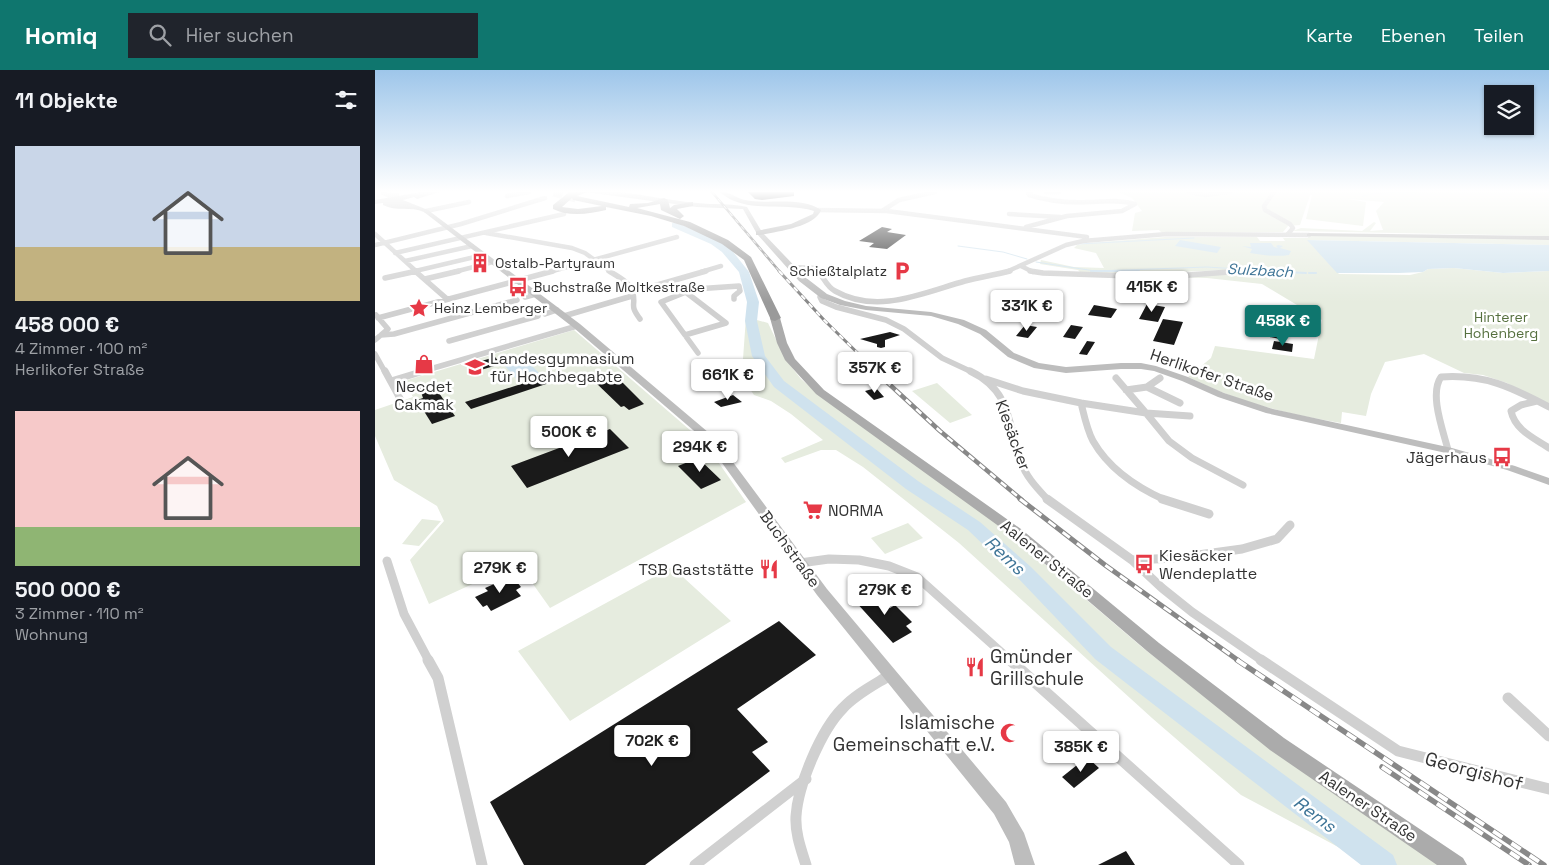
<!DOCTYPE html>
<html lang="de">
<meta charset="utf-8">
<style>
:root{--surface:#171b24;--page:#20242c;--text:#f1f3f6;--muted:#9ea1a6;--accent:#0f766e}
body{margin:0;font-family:"Space Grotesk",sans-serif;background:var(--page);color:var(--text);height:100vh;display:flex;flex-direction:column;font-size:19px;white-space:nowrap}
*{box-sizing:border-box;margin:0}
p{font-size:16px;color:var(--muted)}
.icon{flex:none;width:28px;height:28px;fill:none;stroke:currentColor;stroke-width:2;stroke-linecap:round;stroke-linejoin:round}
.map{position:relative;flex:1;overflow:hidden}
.sheet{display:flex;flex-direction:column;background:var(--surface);width:375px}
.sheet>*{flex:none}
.fabs{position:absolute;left:1109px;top:15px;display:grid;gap:10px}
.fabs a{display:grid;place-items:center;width:50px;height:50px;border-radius:0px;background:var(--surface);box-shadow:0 1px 4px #0004;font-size:25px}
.price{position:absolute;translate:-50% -42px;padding:0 11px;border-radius:5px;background:#fff;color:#222;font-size:16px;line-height:32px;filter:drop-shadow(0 1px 2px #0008)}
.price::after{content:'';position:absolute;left:50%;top:30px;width:15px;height:11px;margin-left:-8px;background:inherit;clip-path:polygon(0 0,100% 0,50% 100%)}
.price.selected{background:var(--accent);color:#fff}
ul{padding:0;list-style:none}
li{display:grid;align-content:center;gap:10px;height:265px;padding:0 15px}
li span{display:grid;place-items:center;height:155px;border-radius:0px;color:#555}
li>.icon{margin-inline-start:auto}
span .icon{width:90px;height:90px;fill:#fffc;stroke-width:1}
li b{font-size:21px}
h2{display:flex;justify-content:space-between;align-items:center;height:60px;padding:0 15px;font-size:21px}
header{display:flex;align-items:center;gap:30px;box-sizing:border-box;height:70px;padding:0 25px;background:var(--accent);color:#fff}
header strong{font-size:24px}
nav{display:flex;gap:28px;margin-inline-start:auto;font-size:18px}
.search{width:350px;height:45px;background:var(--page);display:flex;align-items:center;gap:12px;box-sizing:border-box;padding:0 18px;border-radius:0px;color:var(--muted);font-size:19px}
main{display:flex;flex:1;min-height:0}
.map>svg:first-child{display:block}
.green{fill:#e6ecdf;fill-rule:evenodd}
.water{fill:#cfe2ee}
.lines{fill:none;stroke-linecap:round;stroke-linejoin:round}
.stream-far1{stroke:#cfe2ee;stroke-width:1}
.stream{stroke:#cfe2ee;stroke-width:2}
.river{fill:#cfe2ee;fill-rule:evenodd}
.building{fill:#1a1a1a}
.street-tunnel{stroke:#d6d6d6;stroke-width:4.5;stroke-dasharray:4.5 2.5;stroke-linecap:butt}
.highway-tunnel{stroke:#d6d6d6;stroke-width:9;stroke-dasharray:9 4.5;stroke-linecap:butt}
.street-far4{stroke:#d0d0d0;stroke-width:4.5}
.street-far3{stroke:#d0d0d0;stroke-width:5.5}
.street-far2{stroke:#d0d0d0;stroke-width:7}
.street-far1{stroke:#d0d0d0;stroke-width:9}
.street{stroke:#d0d0d0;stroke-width:11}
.secondary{fill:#bdbdbd;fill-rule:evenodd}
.primary{fill:#ababab;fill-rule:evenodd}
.highway{fill:#9a9a9a;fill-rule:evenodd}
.rail-far4-casing{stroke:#888;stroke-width:2.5}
.rail-far3-casing{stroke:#888;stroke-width:3}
.rail-far2-casing{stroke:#888;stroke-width:4.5}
.rail-far1-casing{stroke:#888;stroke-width:5}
.rail-casing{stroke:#888;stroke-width:5.5}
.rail-far4{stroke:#fff;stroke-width:1;stroke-dasharray:4.5;stroke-linecap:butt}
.rail-far3{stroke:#fff;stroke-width:2;stroke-dasharray:5.5;stroke-linecap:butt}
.rail-far2{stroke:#fff;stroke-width:2.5;stroke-dasharray:7;stroke-linecap:butt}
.rail-far1{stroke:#fff;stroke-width:3;stroke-dasharray:9;stroke-linecap:butt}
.rail{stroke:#fff;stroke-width:4;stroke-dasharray:11;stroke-linecap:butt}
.labels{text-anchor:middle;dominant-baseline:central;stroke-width:5;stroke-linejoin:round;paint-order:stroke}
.far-poi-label{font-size:14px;fill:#333;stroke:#fff;text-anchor:start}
.far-park-label{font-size:14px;fill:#56703f;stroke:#fff}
.far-water-label{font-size:15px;font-style:italic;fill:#3f7597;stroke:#fff}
.poi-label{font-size:16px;fill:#333;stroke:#fff;text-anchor:start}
.street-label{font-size:16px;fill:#333;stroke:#fff}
.water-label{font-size:18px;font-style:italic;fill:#3f7597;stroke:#fff}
.near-poi-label{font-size:19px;fill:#333;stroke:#fff;text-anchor:start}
.near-street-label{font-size:19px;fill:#333;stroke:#fff}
</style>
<header>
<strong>Homiq</strong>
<div class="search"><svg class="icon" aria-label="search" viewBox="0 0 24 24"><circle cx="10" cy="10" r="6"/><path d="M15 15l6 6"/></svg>Hier suchen</div>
<nav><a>Karte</a><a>Ebenen</a><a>Teilen</a></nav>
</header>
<main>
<section class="sheet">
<h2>11 Objekte<svg class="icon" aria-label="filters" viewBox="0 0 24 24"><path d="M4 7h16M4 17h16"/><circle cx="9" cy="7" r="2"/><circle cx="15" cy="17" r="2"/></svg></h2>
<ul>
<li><span style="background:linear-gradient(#c9d6e8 65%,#c2b280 0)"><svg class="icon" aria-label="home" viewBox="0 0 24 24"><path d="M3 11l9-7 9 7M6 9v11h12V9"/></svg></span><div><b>458 000 €</b><p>4 Zimmer · 100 m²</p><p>Herlikofer Straße</p></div></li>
<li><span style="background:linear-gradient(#f6c9c9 75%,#8fb573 0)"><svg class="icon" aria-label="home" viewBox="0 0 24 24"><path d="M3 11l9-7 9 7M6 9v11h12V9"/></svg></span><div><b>500 000 €</b><p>3 Zimmer · 110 m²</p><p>Wohnung</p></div></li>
</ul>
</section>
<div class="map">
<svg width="1174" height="795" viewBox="0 0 1174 795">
<rect width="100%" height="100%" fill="#fff"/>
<path class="green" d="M743,122H1174V166L917,161L926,158L987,161L999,152L1001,153L995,161L1008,160L1001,141L1009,132L973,129L991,132L988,156L931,149L937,125H935L925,155L913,156L908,162L787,163L784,160L757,161L760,143L767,141L757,128Z
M934,165L1174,169V175L933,170L964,204L1035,205L1048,202L1053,199L1079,198L1128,203L1174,201V336L1132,313L1108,305L1089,303L1049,284L1010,292L996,324L991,346L967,342L966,353C911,344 863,332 813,307L836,288L840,276L939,289L947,250L887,214L832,208L708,205L703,200L665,194L666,190L699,197L729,198L721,183L699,178L702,175L714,173L790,167H882L885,171H910L908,168H933ZM854,200L857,203L827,206L750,204Z
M748,208L789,210L792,223L749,221Z
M371,247L393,253L411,290L426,309L449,329L599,434L768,578L847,640L1069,795H987L965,778L866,725L777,648L584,473L488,397L461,380H446L410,393L406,388L448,370L416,344L396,331L379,325L357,293L368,289Z
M199,260L330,373L371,432L175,538L143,493L54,534L35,490L69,451L62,436L19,410L0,366V340L38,327L29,311Z
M562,313L597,345L575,353L537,321Z
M47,449L66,451L44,476L27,474Z
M533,453L548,468L510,484L496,468Z
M297,497L356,551L195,651L143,581Z"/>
<path class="water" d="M805,170L846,177L842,183L800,176Z
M932,170L1174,175V201L1128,203L1079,198L1053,199L1048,202L1023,203H962Z
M875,173H896L899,177L903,178L901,176L903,175L908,176L905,178L916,181L914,185C903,187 886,185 875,183L877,179L867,176L876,177Z
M150,289L165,304L143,311L129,295Z"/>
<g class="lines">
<path class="stream-far1" d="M1003,123L1051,122
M988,126L1002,123
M703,174L819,168
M583,176L628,182L652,189
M661,192L720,201L832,197L911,202"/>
<path class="stream" d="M716,201H764
M890,201L931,203
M934,203H941"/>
<path class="river" d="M300,152L342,170L355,178L374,202L384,232L382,251L390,286L409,311L543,411L605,452L656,497L736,577L1018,785L1022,795H986L720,589L642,507L593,460L531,419L399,317L377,286L370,251L372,232L364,202L347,182L336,174L297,157V153Z"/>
</g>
<path class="building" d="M373,122H419V126L387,130L380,129Z
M507,157L517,159L512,162L531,165L512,179L494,177L499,173L484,171Z
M772,234L790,237L783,252L764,249Z
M719,235L742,239L736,248L713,245Z
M900,239L909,240L908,246L912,247L911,257L907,256L905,269L885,265L887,258L898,259Z
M788,249L808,252L799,275L778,271Z
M650,255L662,257L653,268L641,266Z
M696,255L708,257L700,269L688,267Z
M515,262L525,265L510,270V277L506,278L502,277V274L485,269Z
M712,271L720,272L712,285L704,284Z
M899,271L918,274L917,282L897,279Z
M120,287L126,294L99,302L93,295Z
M233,302L245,313L247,312L269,334L254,340L249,336L246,337L220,312L223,311L219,307Z
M174,305L180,311L96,339L90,332Z
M51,314L59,324L64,323L80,346L57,354L42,330L48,328L44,316Z
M501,318L509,327L499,330L490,321Z
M358,325L367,332L346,337L339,332Z
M235,359L254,378L152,418L136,396Z
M323,388L346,410L326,419L303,396Z
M137,506L146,517L141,520L146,526L116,541L112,535L108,537L100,527L113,521L110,518Z
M499,521L515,538L520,535L537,552L531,556L537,562L518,573L479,530Z
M404,551L441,585L362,639L393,672L377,682L395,701L270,795H149L115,732Z
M712,687L724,698L699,718L687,707Z
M751,781L760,795H723Z"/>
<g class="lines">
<path class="street-tunnel" d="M14,122L17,123"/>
<path class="highway-tunnel" d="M179,122L201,128"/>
<path class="street-far4" d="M671,122H684
M814,122L830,125L855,122
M899,122L889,136L890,140L915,154L918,158L913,164
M8,123L15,126L22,125
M132,126L154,122
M443,140L512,141L712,167
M51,141L94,132
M507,141L524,130L560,122
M634,144L685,147
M651,157L692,146L747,141L760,134C745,129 728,132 713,132C693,133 673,131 654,125L653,123L656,122
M111,163L197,178L210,183L236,202
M0,164L42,202
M0,175L86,154L170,128
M20,183L189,144
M30,191L97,176
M646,196L658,202
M416,197L441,198L444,202
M36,202L108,185
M79,202L118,192
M174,202L302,167
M326,202L346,196
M631,202L691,175L708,171L792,164L934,165"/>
<path class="street-far3" d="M40,201L72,229
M234,201C242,206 256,213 258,223C261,237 254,234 265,249
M443,201C449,208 452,217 460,221C502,245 548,223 590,211C605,207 620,205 635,201
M655,201L668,203L786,207L854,202
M10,208L42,201
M50,209L84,201
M276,217L306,220L364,216L365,221L359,226V229
M308,220L351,253L310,265
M258,222L331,201
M311,222L286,232L323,283
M449,226L445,227L447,231L461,237L511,250L529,259L567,288L597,302
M150,227L161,224
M170,244L182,240
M189,246L257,226
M3,248L178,201
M6,265L19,264L142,230
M0,270L13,259L1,245
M74,271L163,246
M0,284L10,302
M45,302L202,256"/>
<path class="street-far2" d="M10,301L28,334
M595,301C637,321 633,354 646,392C651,407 663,419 673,430
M741,308L771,343L815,346
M611,309L648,321L706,333C709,345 712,360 718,371C734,399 761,417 790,430
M16,311L49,301
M772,317L805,333
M751,320L772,317L785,308
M1162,331L1146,335L1136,341C1140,360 1159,368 1174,378
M706,333L771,343L794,371L817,388L868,415
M1073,380C1068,360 1054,324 1066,307C1110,304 1136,317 1174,337"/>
<path class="street-far1" d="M672,429L757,490L787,518L817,542L888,591
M787,429L834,444
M757,490L801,488L867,479L902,469L915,455
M12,491L29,544L54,591
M425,493L454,489L484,490L514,496L542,507L636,591"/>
<path class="street" d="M53,590L63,608L107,795
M635,590L864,795
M886,590L1023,681L1174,719
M1133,628L1174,666
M320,795L431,709
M431,795C426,779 420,763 421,746C423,715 446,660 468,638C481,624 499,615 515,605"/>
<path class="secondary" d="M46,122H64L42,129L39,127L28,130L53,140L205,254L340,368L452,519L631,732L649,763L660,795H640L634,772L619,744L442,525L332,372L199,258L49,142C36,136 21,142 8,135V133L0,134V130Z
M210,122C247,118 285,130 322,133C339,135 355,133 372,137L387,162L430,207L452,224L470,231L491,236L556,242L589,250L611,260L639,283L664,293L691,297L746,293H766L781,296L813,307L849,323L898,339L1077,378L1140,396L1174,408V415L1132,400L1071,383L891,343L843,327L807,311L779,301L766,299H746L691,303L659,298L633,287L605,264L583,254L556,246L491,240L465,235L446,228L424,211L382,164L368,139L322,137Z
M934,163L1174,166V170L932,166V164Z"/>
<path class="primary" d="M345,122C354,121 361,128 370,130C393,135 426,126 446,140C440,157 401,162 384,165H381V161L416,154L438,144L439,141C409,131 370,145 345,122Z
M400,245L405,248L412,273L420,289L449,320L646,459L784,573L909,668L1088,788L1092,795H1062L895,680L772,581L636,465L441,324L410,290L402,273L395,248Z"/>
<path class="highway" d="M200,122H212L202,126L254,137L255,134L273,133L289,128L293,130L295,138L299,135L318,132V136L302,139L309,146L305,149L286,140L285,134L262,138L315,152L353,170L376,187L406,248L400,251L396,250L369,190L347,174L309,156L276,146L231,137V140C214,144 194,147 178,139V135L193,123ZM197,128L198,130L227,136L203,139L187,137Z"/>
<defs>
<path id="rail-far4" d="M337,122L405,202"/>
<path id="rail-far3" d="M404,201L449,250L502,302"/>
<path id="rail-far2" d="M500,301L565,361L647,430"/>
<path id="rail-far1" d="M645,429L730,495L864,591"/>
<path id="rail" d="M862,590L1169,795
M1007,697L1154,795"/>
</defs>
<use href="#rail-far4" class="rail-far4-casing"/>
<use href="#rail-far3" class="rail-far3-casing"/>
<use href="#rail-far2" class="rail-far2-casing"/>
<use href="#rail-far1" class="rail-far1-casing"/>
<use href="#rail" class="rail-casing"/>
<use href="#rail-far4" class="rail-far4"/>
<use href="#rail-far3" class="rail-far3"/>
<use href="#rail-far2" class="rail-far2"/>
<use href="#rail-far1" class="rail-far1"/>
<use href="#rail" class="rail"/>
</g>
<linearGradient id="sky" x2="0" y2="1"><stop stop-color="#9ec6ea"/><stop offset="0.52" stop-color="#fff"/><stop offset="1" stop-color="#fff" stop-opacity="0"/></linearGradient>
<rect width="1174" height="233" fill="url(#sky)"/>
<defs>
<symbol id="building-bare" viewBox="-9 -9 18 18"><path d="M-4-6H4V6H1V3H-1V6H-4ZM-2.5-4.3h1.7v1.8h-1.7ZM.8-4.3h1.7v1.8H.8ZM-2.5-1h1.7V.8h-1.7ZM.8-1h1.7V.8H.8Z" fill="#e63946" stroke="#fff" stroke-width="2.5" paint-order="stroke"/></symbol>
<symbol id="parking-bare" viewBox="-9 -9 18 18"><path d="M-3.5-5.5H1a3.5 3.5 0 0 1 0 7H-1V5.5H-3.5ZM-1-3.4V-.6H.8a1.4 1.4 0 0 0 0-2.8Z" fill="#e63946" stroke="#fff" stroke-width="2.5" paint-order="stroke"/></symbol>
<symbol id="bus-bare" viewBox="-9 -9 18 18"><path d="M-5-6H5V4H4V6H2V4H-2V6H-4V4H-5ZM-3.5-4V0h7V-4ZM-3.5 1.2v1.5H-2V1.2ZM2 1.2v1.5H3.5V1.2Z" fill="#e63946" stroke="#fff" stroke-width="2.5" paint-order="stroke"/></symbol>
<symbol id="sight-bare" viewBox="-9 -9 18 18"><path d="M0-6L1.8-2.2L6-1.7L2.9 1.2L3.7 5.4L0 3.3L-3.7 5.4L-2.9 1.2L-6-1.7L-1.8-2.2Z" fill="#e63946" stroke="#fff" stroke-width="2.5" paint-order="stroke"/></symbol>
<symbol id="shop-bare" viewBox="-9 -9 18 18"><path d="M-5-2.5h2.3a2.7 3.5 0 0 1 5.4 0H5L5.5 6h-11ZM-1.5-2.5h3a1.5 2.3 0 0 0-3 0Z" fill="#e63946" stroke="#fff" stroke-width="2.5" paint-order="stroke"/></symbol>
<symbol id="school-bare" viewBox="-9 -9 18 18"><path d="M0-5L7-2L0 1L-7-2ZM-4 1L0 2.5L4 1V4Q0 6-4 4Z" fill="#e63946" stroke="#fff" stroke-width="2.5" paint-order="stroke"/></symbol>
<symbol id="supermarket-bare" viewBox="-9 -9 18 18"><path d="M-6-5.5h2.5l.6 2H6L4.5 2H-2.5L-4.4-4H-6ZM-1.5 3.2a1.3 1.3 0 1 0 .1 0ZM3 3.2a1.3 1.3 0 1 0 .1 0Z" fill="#e63946" stroke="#fff" stroke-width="2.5" paint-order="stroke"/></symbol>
<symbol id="restaurant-bare" viewBox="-9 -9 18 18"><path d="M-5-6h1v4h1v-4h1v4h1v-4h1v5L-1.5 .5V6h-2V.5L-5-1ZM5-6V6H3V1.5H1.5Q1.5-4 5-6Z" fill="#e63946" stroke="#fff" stroke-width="2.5" paint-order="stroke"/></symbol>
<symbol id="mosque-bare" viewBox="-9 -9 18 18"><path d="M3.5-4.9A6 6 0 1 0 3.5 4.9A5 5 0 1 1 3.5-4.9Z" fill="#e63946" stroke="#fff" stroke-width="2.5" paint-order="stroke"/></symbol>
</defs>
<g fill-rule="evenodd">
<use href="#building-bare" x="91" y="179" width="28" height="28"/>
<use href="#parking-bare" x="513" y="187" width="28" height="28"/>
<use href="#bus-bare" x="129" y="203" width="28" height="28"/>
<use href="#sight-bare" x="30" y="224" width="28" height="28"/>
<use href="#shop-bare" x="35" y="280" width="28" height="28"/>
<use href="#school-bare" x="86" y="283" width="28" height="28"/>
<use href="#bus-bare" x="1113" y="373" width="28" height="28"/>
<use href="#supermarket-bare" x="424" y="426" width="28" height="28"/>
<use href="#bus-bare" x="755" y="480" width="28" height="28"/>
<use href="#restaurant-bare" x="380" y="485" width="28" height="28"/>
<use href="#restaurant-bare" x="586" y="583" width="28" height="28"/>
<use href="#mosque-bare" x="621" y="649" width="28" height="28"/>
</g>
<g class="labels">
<g class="far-poi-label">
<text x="120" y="193">Ostalb-Partyraum</text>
<text x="512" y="201" text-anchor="end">Schießtalplatz</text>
<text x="158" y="217">Buchstraße Moltkestraße</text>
<text x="59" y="238">Heinz Lemberger</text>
</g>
<g class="far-park-label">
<text x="1126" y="247">Hinterer<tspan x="1126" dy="16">Hohenberg</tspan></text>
</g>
<g class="far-water-label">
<text transform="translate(885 200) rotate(3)">Sulzbach</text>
</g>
<g class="poi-label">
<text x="115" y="288">Landesgymnasium<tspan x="115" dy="18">für Hochbegabte</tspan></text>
<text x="49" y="316" text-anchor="middle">Necdet<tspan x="49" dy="18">Cakmak</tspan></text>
<text x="1112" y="387" text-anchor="end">Jägerhaus</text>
<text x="453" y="440">NORMA</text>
<text x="784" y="485">Kiesäcker<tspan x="784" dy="18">Wendeplatte</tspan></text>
<text x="379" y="499" text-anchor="end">TSB Gaststätte</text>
</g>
<g class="street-label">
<text transform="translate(837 305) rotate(19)">Herlikofer Straße</text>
<text transform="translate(638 365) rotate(70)">Kiesäcker</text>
<text transform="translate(415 479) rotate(54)">Buchstraße</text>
<text transform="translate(672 489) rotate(39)">Aalener Straße</text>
<text transform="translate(993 736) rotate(34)">Aalener Straße</text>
</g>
<g class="water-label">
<text transform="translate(630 485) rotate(43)">Rems</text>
<text transform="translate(940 744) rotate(37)">Rems</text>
</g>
<g class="near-poi-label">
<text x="615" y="586">Gmünder<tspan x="615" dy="22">Grillschule</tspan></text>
<text x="620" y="652" text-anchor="end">Islamische<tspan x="620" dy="22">Gemeinschaft e.V.</tspan></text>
</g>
<g class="near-street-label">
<text transform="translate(1099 701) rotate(15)">Georgishof</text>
</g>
</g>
</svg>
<div class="fabs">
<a><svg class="icon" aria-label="layers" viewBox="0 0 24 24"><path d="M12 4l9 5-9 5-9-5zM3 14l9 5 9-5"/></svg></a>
</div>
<b class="price" style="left:777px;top:243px">415K €</b>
<b class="price" style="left:652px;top:262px">331K €</b>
<b class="price selected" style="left:908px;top:277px">458K €</b>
<b class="price" style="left:500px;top:324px">357K €</b>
<b class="price" style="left:353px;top:331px">661K €</b>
<b class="price" style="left:194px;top:388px">500K €</b>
<b class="price" style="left:325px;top:403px">294K €</b>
<b class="price" style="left:125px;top:524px">279K €</b>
<b class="price" style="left:510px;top:546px">279K €</b>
<b class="price" style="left:277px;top:697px">702K €</b>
<b class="price" style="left:706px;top:703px">385K €</b>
</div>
</main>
